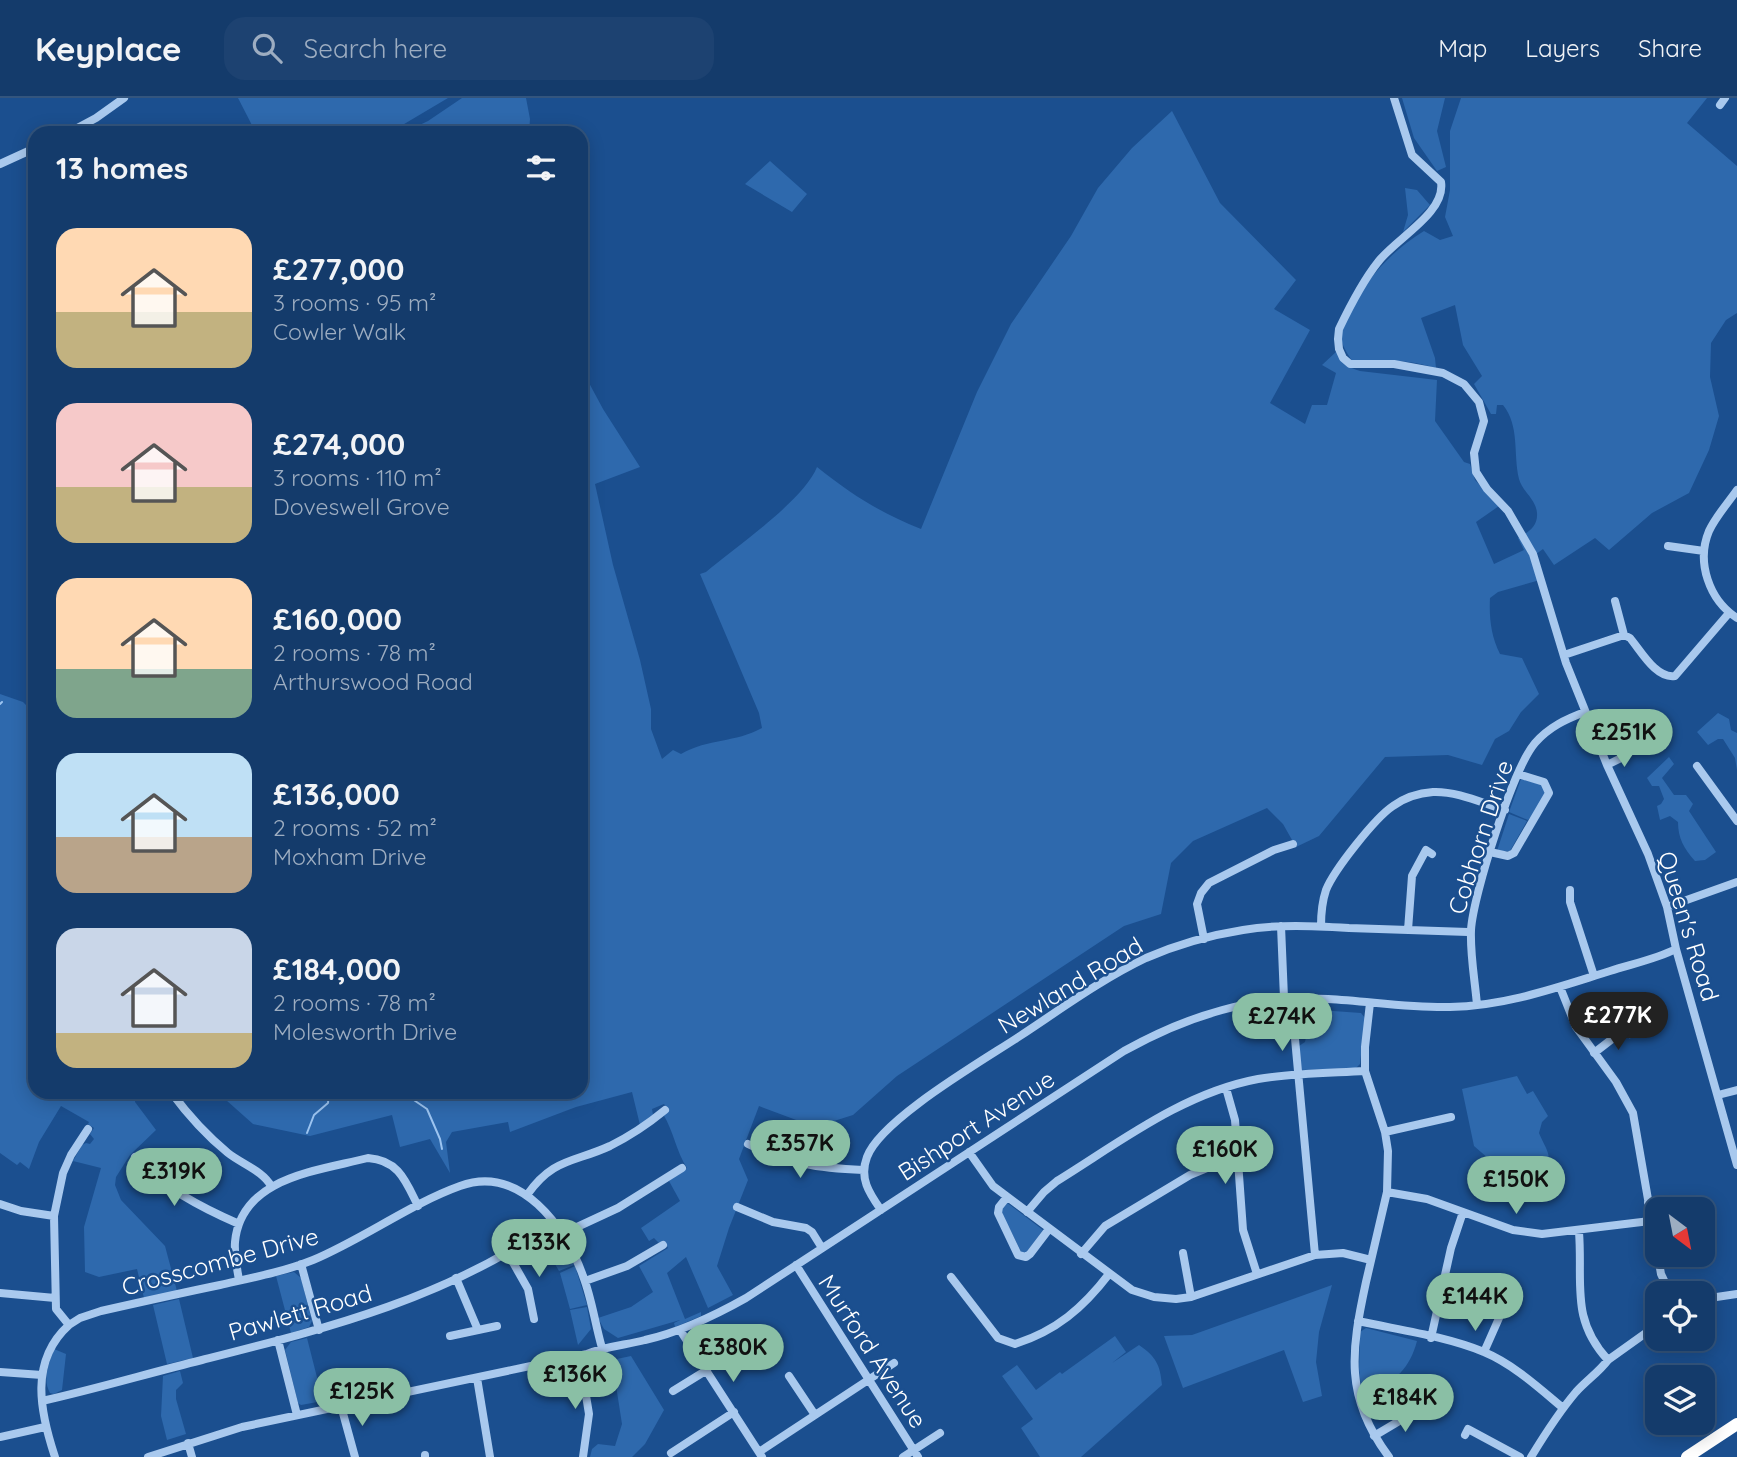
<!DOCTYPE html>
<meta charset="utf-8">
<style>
:root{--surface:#143b6b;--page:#1d4271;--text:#f1f3f6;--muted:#9dadc1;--line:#33557e;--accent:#8abfa5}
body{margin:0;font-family:Quicksand,sans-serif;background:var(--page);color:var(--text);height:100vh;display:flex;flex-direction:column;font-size:26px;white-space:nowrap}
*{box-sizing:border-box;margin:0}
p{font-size:23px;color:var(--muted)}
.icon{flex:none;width:38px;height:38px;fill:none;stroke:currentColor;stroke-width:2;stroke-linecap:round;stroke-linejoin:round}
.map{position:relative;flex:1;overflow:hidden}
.sheet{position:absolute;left:28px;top:28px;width:560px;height:973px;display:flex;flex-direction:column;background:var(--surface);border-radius:21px;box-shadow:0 4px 18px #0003,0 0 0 2px var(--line)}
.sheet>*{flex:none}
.needle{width:46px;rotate:148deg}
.fabs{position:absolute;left:1645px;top:1099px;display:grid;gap:14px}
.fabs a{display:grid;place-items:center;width:70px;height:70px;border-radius:14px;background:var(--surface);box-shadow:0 4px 18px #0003,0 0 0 2px var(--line);font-size:35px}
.price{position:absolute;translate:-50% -60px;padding:0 16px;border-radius:24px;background:var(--accent);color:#111;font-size:23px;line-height:46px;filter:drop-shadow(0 2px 4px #0008)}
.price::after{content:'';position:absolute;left:50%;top:42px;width:21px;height:16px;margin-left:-10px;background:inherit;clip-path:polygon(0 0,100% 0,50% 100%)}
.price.selected{background:#222;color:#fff}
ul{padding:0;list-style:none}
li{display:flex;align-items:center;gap:21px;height:175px;padding:0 28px}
li span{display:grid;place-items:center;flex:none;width:196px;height:140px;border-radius:21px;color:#555}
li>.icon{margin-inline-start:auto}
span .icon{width:84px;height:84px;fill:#fffc;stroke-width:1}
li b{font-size:30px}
h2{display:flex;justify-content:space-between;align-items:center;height:84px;padding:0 28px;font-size:30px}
header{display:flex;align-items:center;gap:42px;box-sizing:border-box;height:98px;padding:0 35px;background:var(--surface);border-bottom:2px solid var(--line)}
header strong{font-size:33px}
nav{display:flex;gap:38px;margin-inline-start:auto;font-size:24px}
.search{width:490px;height:63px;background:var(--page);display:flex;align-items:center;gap:18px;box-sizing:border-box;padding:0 24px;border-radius:21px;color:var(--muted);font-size:26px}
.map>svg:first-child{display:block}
.green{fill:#2e69ad}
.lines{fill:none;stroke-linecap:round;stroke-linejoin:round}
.stream{stroke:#9cc4f0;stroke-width:2}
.minor{stroke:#a9c9ee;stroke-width:8}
.highway{stroke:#fff;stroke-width:12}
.labels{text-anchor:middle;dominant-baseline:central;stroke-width:5;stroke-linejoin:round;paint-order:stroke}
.street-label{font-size:24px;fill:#fff;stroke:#1b4f8f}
</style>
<header>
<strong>Keyplace</strong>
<div class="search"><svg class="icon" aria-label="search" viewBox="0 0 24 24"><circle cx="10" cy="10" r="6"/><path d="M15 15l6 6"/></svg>Search here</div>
<nav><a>Map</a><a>Layers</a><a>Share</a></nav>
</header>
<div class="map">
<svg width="1737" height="1359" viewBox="0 0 1737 1359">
<rect width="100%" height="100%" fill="#1b4f8f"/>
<path class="green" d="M238,0H448L389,35H256Z
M462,0H526L530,21L529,35H403L428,23Z
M1402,0H1445L1437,33L1446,69L1437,73L1414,40Z
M1461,0H1707L1687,25L1737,68V215L1726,222L1711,245L1710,279L1719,318L1709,352L1689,395L1652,415L1609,452L1595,440L1554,467L1543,451L1532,459L1540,482L1498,494L1490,500C1489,520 1491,538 1500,556L1522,560L1539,596L1521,614L1509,633L1495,641L1482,667L1448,657L1385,659L1319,738L1296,749L1283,726L1267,710L1193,743L1171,765L1161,816L1124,828L897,978L853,1017L815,1029L759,1008L739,1061L748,1082L729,1130L717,1168L733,1197L708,1210L686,1159L667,1175L685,1221L701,1214V1218L675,1229L674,1225L680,1222L618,1240L604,1231L598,1220L631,1209L653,1194L639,1168L668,1150L664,1143L659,1145L654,1140L649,1143L641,1130L680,1103L669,1083L687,1070C676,1053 674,1034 663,1016L668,1011L664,1006L652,1011L653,1017L640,1027L632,994L576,1009L510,1034L508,1024L452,1034L446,1044L450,1075L430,1041L400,1049L392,1017L310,1038L253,1026L217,994H581V270L603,311L640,369L595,386L613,467L640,562L651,611V631L662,661L673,652L681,656C709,640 735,645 762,630L759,615L700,476L706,474C736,449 804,402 817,369C852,397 879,414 921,431L977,294L1011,226L1071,138L1098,90L1132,50L1172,13L1220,105L1296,182L1274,211L1310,232L1270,305L1305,326L1312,307H1327L1336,275L1322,267L1337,253C1342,265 1347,269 1360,273L1437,282L1435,323L1464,364L1470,366L1475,382L1499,408L1476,424L1494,466L1524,452L1518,440C1529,434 1538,428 1537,415C1536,401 1522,393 1519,381C1513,356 1520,328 1503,307H1497L1496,316H1491L1474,286L1482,278L1463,247L1455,207L1421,220L1435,260L1436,270C1409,262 1380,261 1352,263C1348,256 1341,247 1341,238C1341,231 1345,225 1348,218C1365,182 1390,154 1424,133L1440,142L1453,138L1445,119L1450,92V33Z
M770,63L807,96L792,114L745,86Z
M1405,90L1417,92L1430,107L1403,134L1408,117Z
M0,596L23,604L35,616V994H140L135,1000V1004L156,1032L130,1057L116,1079L115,1087L121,1102L165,1148L177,1193L144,1200L137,1171L99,1179L85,1174L84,1129L101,1070L73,1063L82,1047L86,1045L90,1046L94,1041L90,1036L94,1030L88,1026L89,1024L61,1008L39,1044L29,1071L20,1064L17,1067L0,1055Z
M1718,615L1729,621L1731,632L1737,635V672L1735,660L1723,641H1718L1708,647L1697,634Z
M1669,659L1674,666L1662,680L1674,697H1686L1693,706L1689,713L1716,754L1705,762L1695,763C1684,751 1678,740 1678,724L1670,718L1660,722L1657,708L1661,706L1664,701L1659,688H1652L1647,680Z
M1521,681L1543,687L1546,693L1534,716L1528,722L1509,714Z
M1509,716L1527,723L1510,753H1497Z
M1291,910L1361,915L1365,920L1360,966L1356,970L1301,972L1299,948L1305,944L1306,939L1298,935L1297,926H1293Z
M1517,978L1527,996L1533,993L1548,1018L1542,1024L1539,1035C1542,1043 1549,1053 1549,1061C1550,1068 1548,1066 1549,1072C1555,1108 1527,1096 1503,1092L1499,1075L1489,1061L1474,1048L1462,991Z
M1006,1104L1043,1132L1026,1155L1022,1156L1009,1129L1005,1126L1001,1110Z
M550,1134H554L564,1146L574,1167L559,1173L541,1142L542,1138Z
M575,1168L587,1207L570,1211L560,1175Z
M294,1174L301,1180L312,1223L309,1229L291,1235L276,1178Z
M1332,1187L1319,1234L1316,1264L1322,1298L1303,1304L1284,1252L1183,1290L1164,1238L1192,1237Z
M179,1201L193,1260L167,1266L153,1207Z
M587,1209L591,1231L578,1247L570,1212Z
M1366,1230L1417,1243C1410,1270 1395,1284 1370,1295L1361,1289L1359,1271L1360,1234Z
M1115,1238L1126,1254L1112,1265L1139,1247C1156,1259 1160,1266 1162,1287L1081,1359H1040L1021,1330L1033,1321L1002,1278L1017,1267L1036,1292L1060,1274L1062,1276Z
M307,1240L323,1303L301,1307L298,1305L285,1252L291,1244Z
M54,1251L66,1256L62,1292L54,1296L50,1295C42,1281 49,1266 54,1251Z
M631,1258L664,1312L645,1346L632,1359H590L592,1351L598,1346L615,1348L622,1326L612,1262Z
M180,1273L183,1285L176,1292V1301L186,1336L167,1342L161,1318L163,1278Z"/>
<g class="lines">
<path class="stream" d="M0,606L2,604
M402,994L427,1011L440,1041L442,1051
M307,1035L314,1017L328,1005L329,994"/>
<path class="minor" d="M1394,0L1412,57L1441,84C1446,115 1395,141 1378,164C1362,184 1350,208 1339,231L1338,241L1339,251L1343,260L1350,266H1394L1443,275L1464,286L1479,304L1484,323L1474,355L1476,374L1487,391L1508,413L1533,456L1566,565L1607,667L1648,756L1667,809L1676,851L1737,1067
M1720,7L1725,0
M68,35L96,20L124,0
M0,66L35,50
M1737,392C1728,405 1716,418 1709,433C1696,464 1709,502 1737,520
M1668,448L1704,453
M1615,503L1624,537
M1564,557L1624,537L1630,540C1641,553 1656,581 1675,578L1729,515
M1629,623L1651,651
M1607,667L1625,658L1643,642
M1697,668L1737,723
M1490,754L1508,758L1514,755L1549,695L1544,684L1518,676
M1570,792V804L1594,878
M1667,809L1737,784
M1281,828L1284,900
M1321,828C1321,816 1322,804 1326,792C1334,772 1375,720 1393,708C1404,700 1419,695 1433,694C1457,693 1482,705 1505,712
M1408,832L1412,778L1426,752L1432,756
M1204,841L1197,806L1201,795L1209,785L1274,752L1293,746
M1560,889L1576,929L1616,984L1633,1015L1661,1176L1670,1195
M1370,905L1365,949V973L1385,1034L1388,1053L1387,1094C1380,1124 1373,1154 1366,1184C1351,1253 1344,1299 1389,1359
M1477,907C1475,883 1470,857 1471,832C1473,797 1513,671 1535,645C1549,629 1566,621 1585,614
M1620,924L1630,936
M1294,930L1315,1157
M1594,955L1625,931
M1226,990L1235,1022L1243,1132L1257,1176
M171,994C188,1017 206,1037 228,1055C242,1066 263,1073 271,1088
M1718,997L1737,992
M1385,1034L1451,1019
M748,1046C788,1066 819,1070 863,1072
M969,1054L993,1088L1132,1192L1154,1199L1176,1201L1191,1199L1315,1157L1343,1155L1371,1162
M135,1059C164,1090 200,1109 239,1126
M1387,1094L1427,1101L1513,1132L1542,1136L1650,1123
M527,1097C553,1060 573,1065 610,1048C630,1038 648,1026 665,1012
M1007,1099L999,1109L998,1115L1018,1157L1026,1159L1030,1156L1049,1131
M1648,1104L1684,1106L1691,1111
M0,1106L21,1113L54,1118
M737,1109L773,1124L806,1130L812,1134L822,1150
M881,1112C869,1095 859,1080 867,1059C881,1021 984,962 1020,938C1061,911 1102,881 1146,860C1176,847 1211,837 1243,832C1278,826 1314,828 1349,830C1389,831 1430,833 1471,834
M1027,1114L1044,1094L1057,1083C1120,1044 1183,995 1258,981C1293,975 1329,975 1365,973
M1579,1134C1583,1185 1570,1221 1608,1262
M562,1136L618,1110L682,1070
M507,1154L528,1191L534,1221
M1183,1155L1191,1199
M1081,1156L1105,1128L1190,1077L1207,1070L1237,1066
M301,1166L319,1232
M796,1167L918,1359
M951,1179L998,1240L1015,1246C1056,1233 1083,1210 1109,1176
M456,1180L478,1232
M239,1182C237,1170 234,1157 235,1144C241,1079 318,1073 368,1060C399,1062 406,1084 418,1108
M585,1183L627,1168L663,1147
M0,1195L55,1200
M1703,1201L1737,1196
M1358,1223C1399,1232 1445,1238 1484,1254C1513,1266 1539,1290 1563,1310
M69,1227L80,1220L101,1213C141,1204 181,1195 220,1187C251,1180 283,1174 313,1162C363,1141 410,1106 460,1088C520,1066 566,1129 583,1178C592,1201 595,1226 602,1250
M680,1232L762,1359
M450,1238L497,1228
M1431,1240L1451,1150L1463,1114
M278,1242L297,1317
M1484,1254L1507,1202L1501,1199
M581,1267L589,1316L583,1359
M0,1274L42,1277
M789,1278L815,1317
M477,1280L490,1359
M673,1293L707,1272
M42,1303C96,1291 149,1275 202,1262C324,1231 450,1200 554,1124
M341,1308L355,1359
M1465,1337L1468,1331L1520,1359
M1374,1338L1421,1310
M0,1339L45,1329
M188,1345L192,1359
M759,1354L894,1265
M671,1355L734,1314
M425,1357V1359
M55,1359C40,1314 29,1263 69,1227L56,1211L54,1118L63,1075L71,1057L88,1031
M148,1359L242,1329L587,1256C606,1248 626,1247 645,1242C681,1234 714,1218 746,1200L1124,953C1189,917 1253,897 1328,901C1368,903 1409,910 1450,909C1506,908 1558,889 1610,873C1632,866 1656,861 1676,851
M903,1359L940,1335
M1531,1359C1545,1336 1559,1314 1576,1294C1587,1282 1599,1274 1608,1262L1657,1227"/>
<path class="highway" d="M1687,1359L1737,1326"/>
</g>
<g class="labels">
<g class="street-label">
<text transform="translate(1480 739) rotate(-72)">Cobhorn Drive</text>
<text transform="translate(1689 828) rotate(73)">Queen's Road</text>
<text transform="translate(1070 887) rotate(-31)">Newland Road</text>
<text transform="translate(976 1027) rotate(-33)">Bishport Avenue</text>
<text transform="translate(220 1163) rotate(-15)">Crosscombe Drive</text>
<text transform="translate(300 1214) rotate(-16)">Pawlett Road</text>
<text transform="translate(873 1253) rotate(57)">Murford Avenue</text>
</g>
</g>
</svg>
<div class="fabs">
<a><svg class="needle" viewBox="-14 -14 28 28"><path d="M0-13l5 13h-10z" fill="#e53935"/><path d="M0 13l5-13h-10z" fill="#9dadc1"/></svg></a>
<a><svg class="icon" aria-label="locate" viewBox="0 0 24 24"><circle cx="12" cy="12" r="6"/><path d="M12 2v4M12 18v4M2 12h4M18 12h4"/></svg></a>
<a><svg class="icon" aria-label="layers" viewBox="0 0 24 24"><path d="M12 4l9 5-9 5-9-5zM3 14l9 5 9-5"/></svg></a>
</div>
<b class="price" style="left:1624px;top:671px">£251K</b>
<b class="price selected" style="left:1618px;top:954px">£277K</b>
<b class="price" style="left:1282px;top:955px">£274K</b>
<b class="price" style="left:800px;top:1082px">£357K</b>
<b class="price" style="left:1225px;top:1088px">£160K</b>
<b class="price" style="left:174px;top:1110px">£319K</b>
<b class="price" style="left:1516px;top:1118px">£150K</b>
<b class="price" style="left:539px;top:1181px">£133K</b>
<b class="price" style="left:1475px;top:1235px">£144K</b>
<b class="price" style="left:733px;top:1286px">£380K</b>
<b class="price" style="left:575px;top:1313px">£136K</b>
<b class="price" style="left:362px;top:1330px">£125K</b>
<b class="price" style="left:1405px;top:1336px">£184K</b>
<section class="sheet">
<h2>13 homes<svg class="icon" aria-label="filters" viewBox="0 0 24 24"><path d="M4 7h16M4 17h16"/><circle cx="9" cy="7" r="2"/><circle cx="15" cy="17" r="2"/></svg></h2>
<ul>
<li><span style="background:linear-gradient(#ffd9b3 60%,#c2b280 0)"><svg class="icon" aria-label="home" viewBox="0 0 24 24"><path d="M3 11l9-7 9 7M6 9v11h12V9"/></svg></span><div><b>£277,000</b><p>3 rooms · 95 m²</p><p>Cowler Walk</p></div></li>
<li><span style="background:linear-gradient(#f6c9c9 60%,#c2b280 0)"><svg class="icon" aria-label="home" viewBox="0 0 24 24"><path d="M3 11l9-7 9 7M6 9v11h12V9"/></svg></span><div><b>£274,000</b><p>3 rooms · 110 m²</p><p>Doveswell Grove</p></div></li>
<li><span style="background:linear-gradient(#ffd9b3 65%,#7fa58c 0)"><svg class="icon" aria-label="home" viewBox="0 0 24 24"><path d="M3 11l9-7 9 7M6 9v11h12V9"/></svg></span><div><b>£160,000</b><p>2 rooms · 78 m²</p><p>Arthurswood Road</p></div></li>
<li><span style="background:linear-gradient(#bfe0f5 60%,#b9a48a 0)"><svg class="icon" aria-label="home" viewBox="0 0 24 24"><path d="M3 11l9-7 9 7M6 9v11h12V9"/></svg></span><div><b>£136,000</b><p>2 rooms · 52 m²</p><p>Moxham Drive</p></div></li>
<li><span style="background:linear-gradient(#c9d6e8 75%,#c2b280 0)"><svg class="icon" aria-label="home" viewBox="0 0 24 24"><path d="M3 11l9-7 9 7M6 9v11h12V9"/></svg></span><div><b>£184,000</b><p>2 rooms · 78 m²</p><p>Molesworth Drive</p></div></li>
</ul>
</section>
</div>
